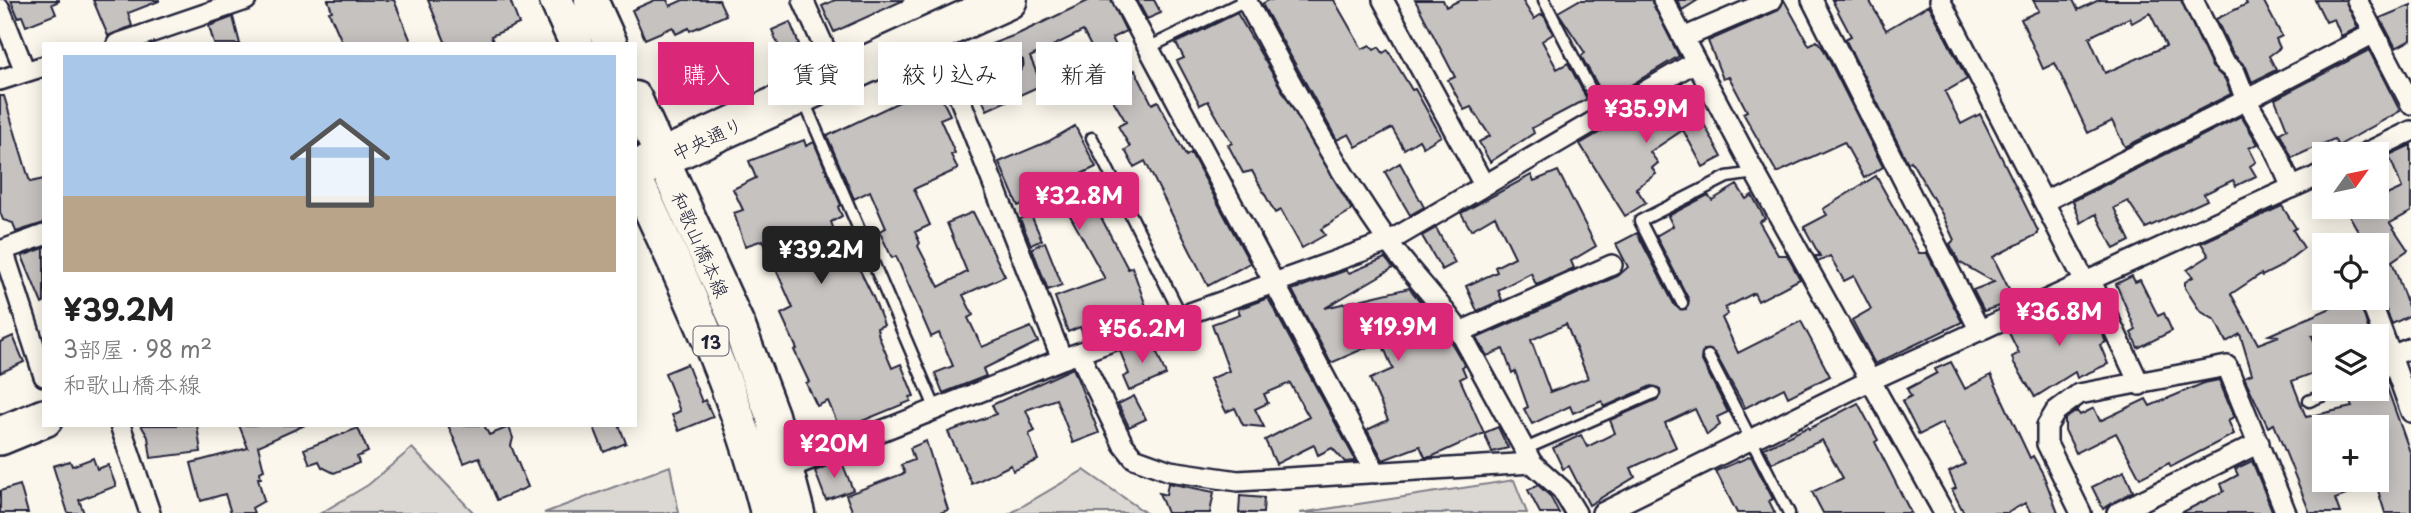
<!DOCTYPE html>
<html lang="ja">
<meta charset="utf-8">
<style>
:root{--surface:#fff;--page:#f2f2f2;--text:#222;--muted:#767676;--accent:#db2777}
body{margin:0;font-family:"Playpen Sans","Klee One",sans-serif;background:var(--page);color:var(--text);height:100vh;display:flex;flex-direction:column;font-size:26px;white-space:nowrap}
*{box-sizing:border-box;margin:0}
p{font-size:23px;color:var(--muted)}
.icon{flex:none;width:38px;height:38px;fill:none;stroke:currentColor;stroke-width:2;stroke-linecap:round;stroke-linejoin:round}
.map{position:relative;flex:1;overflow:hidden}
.details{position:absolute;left:42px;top:42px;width:595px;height:385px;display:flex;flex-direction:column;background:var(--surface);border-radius:0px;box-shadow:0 4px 18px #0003}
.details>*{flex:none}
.top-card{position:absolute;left:658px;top:42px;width:665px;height:63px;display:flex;gap:14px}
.needle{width:46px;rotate:57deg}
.tools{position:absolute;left:2312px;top:142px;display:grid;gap:14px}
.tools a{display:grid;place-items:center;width:77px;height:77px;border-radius:0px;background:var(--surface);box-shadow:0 4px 18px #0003;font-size:35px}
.price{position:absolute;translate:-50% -60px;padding:0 16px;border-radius:7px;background:var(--accent);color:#fff;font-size:23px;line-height:46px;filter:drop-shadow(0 2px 4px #0008)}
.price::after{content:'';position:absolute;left:50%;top:42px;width:21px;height:16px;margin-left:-10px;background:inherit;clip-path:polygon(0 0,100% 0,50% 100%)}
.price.active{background:#222;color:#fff}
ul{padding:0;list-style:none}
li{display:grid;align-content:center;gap:14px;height:371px;padding:0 21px}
li span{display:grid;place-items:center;height:217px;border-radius:0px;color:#555}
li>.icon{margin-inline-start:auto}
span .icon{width:126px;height:126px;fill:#fffc;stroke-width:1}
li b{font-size:30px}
.pill{padding:0 24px;border-radius:0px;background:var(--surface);box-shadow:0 4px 18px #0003;font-size:24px;line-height:63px}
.pill.active{background:var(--accent);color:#fff}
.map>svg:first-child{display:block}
.green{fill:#dbd8d3;stroke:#7e7d87;stroke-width:2}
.building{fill:#c6c2c0;stroke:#22223b;stroke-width:2;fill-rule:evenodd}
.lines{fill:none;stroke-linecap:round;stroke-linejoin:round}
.lane-casing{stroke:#22223b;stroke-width:15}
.street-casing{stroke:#22223b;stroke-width:24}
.primary-casing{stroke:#22223b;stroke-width:37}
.highway-casing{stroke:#22223b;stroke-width:42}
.lane{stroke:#fbf7ec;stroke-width:10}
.street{stroke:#fbf7ec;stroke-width:19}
.primary{stroke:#fbf7ec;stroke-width:32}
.highway{stroke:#fbf7ec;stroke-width:37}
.labels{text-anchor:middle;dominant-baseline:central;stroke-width:7;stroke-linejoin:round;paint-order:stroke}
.shield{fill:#fbf7ec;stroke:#636270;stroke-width:2}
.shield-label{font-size:18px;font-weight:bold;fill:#22223b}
.street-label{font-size:19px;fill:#22223b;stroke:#fbf7ec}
</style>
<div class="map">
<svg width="2411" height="513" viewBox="0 0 2411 513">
<rect width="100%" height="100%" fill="#fbf7ec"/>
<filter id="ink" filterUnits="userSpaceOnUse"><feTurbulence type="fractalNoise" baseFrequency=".0143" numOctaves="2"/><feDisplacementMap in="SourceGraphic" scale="14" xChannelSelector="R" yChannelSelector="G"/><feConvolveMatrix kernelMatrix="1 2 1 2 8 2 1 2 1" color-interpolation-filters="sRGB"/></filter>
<g filter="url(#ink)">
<path class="green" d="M412,448L474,513H321L368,485Z
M670,466L679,513H544Z
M1084,470L1146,513H1011Z
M1514,480L1527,513H1300Z"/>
<path class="building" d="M11,0H59V1L52,4L56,14L26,26L22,16L18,17Z
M93,0H159V1L128,13L132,26L108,36Z
M328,0H394L412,44H343L329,12L332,11Z
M428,0H510L519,24L491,36L494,44H446Z
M655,0H667L670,6L683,0H719L726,15L690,31L689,28L676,34L673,27L645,39L632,10Z
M835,0H904L834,32L822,6Z
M1090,0H1111L1126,31L1112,38L1130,73L1135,70L1152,104L1158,101L1186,156L1191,153L1250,263L1208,286L1145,161L1134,167L1125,150L1130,147L1118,126L1126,122L1094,68L1100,64L1083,31L1030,57L1042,85L987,110L978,90L1021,70L1023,60L1015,57L972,76L970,71L963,74L957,57L1018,34Z
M1137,0H1154L1161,13L1147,19Z
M1269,0H1334L1362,49L1370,45L1374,50L1379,47L1383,53L1388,50L1412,90L1415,89L1441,136L1423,147L1419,140L1404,149L1392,128L1356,147L1349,134L1337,140L1262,4Z
M1415,0H1443L1446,7L1460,0H1522L1534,19L1542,14L1546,19L1553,34L1542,41L1557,69L1568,63L1587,99L1532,128L1534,133L1490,162L1479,142L1490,136L1471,107L1464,110L1448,80L1455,77Z
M1579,0H1651L1679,56L1606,100L1581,56L1585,53L1558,12Z
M1677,0H1698L1682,10Z
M1784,0L1809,45L1817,41L1824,50L1883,167L1864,178L1844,142L1777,173L1743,113L1747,111L1729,77L1723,79L1708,41L1777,11Z
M1832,0H1869L1886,30L1929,5L1967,79L1945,92L1961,124L1980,114L2038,231V234L1993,257L2015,301L1984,311L1973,290L1994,282L1959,262L1950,244L1954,240L1942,214L1911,161L1908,163L1845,39L1851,36Z
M2033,0H2073L2078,10L2099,0H2181L2212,67L2225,79L2231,94L2125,147L2112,121L2088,133L2055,63L2043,69L2021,19L2039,11ZM2150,13L2166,46L2105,73L2089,37L2129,18L2132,23Z
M2245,0H2263L2282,36L2276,39L2280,48L2269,56L2276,70L2252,82L2246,67L2233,54L2216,19L2247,4Z
M2315,0H2345L2358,28L2341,36L2334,19L2326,22Z
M2411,5V40L2396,48L2380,18Z
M1237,13L1352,210L1321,229L1325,235L1302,248L1281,210L1275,213L1252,171L1243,173L1228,145L1232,143L1208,101L1200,105L1177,61L1184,58L1176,43Z
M233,17L240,44H214L209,26Z
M790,22L799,44L781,52L772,30Z
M2369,50L2400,111L2338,146L2334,139L2292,158L2280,133L2287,129L2275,99Z
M1682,84L1722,157L1703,167L1683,130L1650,152L1658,163L1652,168L1656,174L1636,188L1646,203L1625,216L1580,144Z
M935,85L950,115L940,119L955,153L951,155L958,169L914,189L930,225L915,232L920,243L918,246L939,287L967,272L947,223L973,212L1005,276L963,295L973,315L968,318L982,347L1031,327L1038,342L983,369L986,376L943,393L935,373L953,366L939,333L931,337L896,256L892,258L879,231L886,228L870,191L854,199L827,136Z
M0,96H4L30,182L44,179V223L16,232L13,223L3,220L0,212Z
M2241,116L2258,144L2249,148L2256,162L2250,166L2256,176L2236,186L2233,180L2204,194L2207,200L2146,228L2128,201L2114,208L2130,241L2114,249L2096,214L2081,223L2073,201Z
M1075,126L1096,167L1079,175L1128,269L1132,267L1147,309L1140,312L1142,317L1084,337L1080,327L1068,332L1055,297L1105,279L1056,190L1018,206L999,162L1049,141Z
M804,140L806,146L814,142L841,205L838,207L842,216L831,222L843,253L850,250L873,297L884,325L877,328L879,337L892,368L901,364L914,396L910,397L911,401L862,421L864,425L842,434L828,401L817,406L806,383L809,382L794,350L797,349L781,314L793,308L763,240L745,246L734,213L743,210L733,189L756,178L749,161Z
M2411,145V212L2390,223L2408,250L2392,261L2411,315L2392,324L2382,301L2369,299L2362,309L2370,334L2312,336L2324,369L2292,381L2306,417L2352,407L2348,396L2376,388V385L2385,382L2411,455V513H2385L2376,484L2335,499L2340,513H2310L2274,424L2268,427L2244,377L2252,374L2240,334L2226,342L2215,320L2200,311L2185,288V282L2193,277L2187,270L2209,256L2201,243L2282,206L2296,228L2293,230L2304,248L2278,268L2262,276L2261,274L2231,294L2258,344L2279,336L2269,335L2342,303L2343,306L2370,298H2376V245H2366L2344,206H2376V200L2402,188L2389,155ZM2324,427H2376V468L2381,480H2324Z
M1400,163L1424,207L1410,215L1385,172Z
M1558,171L1596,246L1571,261L1574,268L1536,285L1531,273L1498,290L1502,300L1477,311L1466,286L1497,272L1495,267L1515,257L1495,216L1471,230L1461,213L1531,175L1534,181Z
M1876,176L1919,253H1927L1962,322L1875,364L1852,320L1871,309L1854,276L1844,281L1830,256L1818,262L1815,256H1820L1804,227L1827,215L1823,209Z
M1737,185L1746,199L1752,195L1765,219L1759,222L1778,255H1787L1800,279L1758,301L1754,293L1725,308L1728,314L1722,318L1738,353L1801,321L1830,376L1788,397L1784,388L1745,408L1715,353L1704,350L1701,359L1728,412L1717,417L1720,425L1707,435L1695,409L1665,423L1676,447L1631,468L1635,477L1589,505L1569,466L1563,469L1553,448L1581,435L1587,447L1615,433L1610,420L1658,399L1660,389L1651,386L1604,407L1602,401L1573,413L1570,406L1532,424L1524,409L1528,407L1515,371L1512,373L1503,349L1487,356L1477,338L1618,276L1628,267L1616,244L1637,233L1675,306L1686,309L1689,300L1656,236L1673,226L1668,216L1708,195L1712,200ZM1566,324L1588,378L1550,392L1531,340Z
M1031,215L1042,240L1031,245L1020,219Z
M1436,228L1455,263L1442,270L1422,236Z
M1045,242L1062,285L1048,290L1032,248Z
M44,248V303L42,304L22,256Z
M1385,258L1393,268L1325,308L1409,288L1442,327L1465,366L1462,367L1466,376L1460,379L1484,433L1498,427L1508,448L1492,452L1484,433L1431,457H1425L1420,446L1383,460L1367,430L1388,420L1370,379L1393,369L1381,341L1331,363L1292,290L1347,270L1349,273Z
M2132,276L2135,282L2140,280L2158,316L2164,313L2172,331L2138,348L2131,333L2136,330L2116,284Z
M1268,298L1356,461L1345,462L1332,448L1318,455L1314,445L1276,464L1265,440L1309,417L1290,383L1264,394L1268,403L1255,409L1264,427L1243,425L1235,408L1226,412L1210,379L1229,371L1212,324L1240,314L1238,309Z
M2085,298L2106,342L2100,345L2108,364L2077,378L2075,372L2035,397L2014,363L2012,357L2019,353L2008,331L2026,323L2029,328L2067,310L2066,307Z
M13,336L24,362L0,373V342Z
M1152,340L1166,375L1129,391L1123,377L1129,374L1120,351Z
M1951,362L1965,389L1991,375L2030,458L2033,456L2043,474L2058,513H2031L2025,503L2007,513H1964L1952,490L1956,488L1949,472L1965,464L1942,423L1919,435L1902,401L1911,396L1907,389L1937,373L1935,369Z
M687,364L702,402L705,400L713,417L679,431L672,415L680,411L665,373Z
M1073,368L1099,433L1073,443L1056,399L1026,410L1035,431L1029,434L1038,460L1013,471L1011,465L972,484L948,432L996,414L992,405Z
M2219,380L2234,417L2228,420L2234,434L2171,467L2169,463L2140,478L2116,433L2076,453L2065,430V419L2077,411L2080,415L2094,408L2100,421L2146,399L2150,406L2204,383Z
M1134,396L1146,419L1129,427L1118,404Z
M1858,403L1878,440L1875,442L1911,513H1823L1812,492L1843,478L1822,440L1772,463L1764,448L1808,427L1809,429Z
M141,425H197L201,452L151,458L148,437Z
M239,425H305L258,446L264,470L260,472L261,478H258L264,501L252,508L254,513H231L225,494L201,501L191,463L248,448Z
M448,425H484L489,435L509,427L513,438L511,446L528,487L497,500L479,457L464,463Z
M593,425H619L626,443L604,452Z
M358,428L368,452L357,457L359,463L334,473L322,467L319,461L310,464L304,449Z
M926,441L948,510L940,513H853L846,495L905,473L901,465L914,460L910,448Z
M1751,456L1773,499L1769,501L1775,513H1737L1716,471Z
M93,458L97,469L108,465L116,486L79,500L84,513H68L53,466L70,461L72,466Z
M841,460L853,490L826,500L815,471Z
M2252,461L2273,513H2181L2224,491L2221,484L2238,475L2235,469Z
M2124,471L2133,491L2103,509L2092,487Z
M1168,483L1214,492L1210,513H1167L1159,493L1166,495Z
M20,485L28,513H0V491Z
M1538,485L1550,496L1559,513H1540L1528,490Z
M1240,496L1264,498L1263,513H1239Z"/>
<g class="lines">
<defs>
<path id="lane" d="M1544,0L1604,116
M1150,47L1246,0
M957,91L1017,64
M804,101L937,412
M1092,138L1181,315
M1682,303L1640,221L1727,177L1755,173
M1708,356L1789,513
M2376,375L2395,367
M2309,401L2341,388
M1525,449L1654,393"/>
<path id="street" d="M803,0L838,78
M1123,0L1376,473
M1246,0C1290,81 1333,164 1387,240C1409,272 1438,299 1460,332
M1383,0L1484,185
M1663,0L1755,173L1944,513
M1812,0L1980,331
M1940,0L2086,284
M2193,0L2223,62L2235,72L2246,100L2374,33L2411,104
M2357,0L2374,33
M0,9L25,71
M934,33L1062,359
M1683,38L1772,0
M117,44L246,0
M0,80L44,66
M2364,154L2411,131
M2045,201L2246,100L2274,147L2292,188
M44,235L3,250L44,376
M2091,281L2140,385
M2374,310L2391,356
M2411,348L2391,356L2411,412
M1079,353L1123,444L1134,458L1170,471L1238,481L1532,463L1562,490L1576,513
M120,425L150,513
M1532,463L1460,332L1612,265
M776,473L1062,359L1388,242L1695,62
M1602,513L1871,380L2324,173
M2081,513L2047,444V426L2056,411L2079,394L2227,366L2286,513
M2117,513L2259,443"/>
<path id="primary" d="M556,0L576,44
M591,0L611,44
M635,98L739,327L772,415L798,513
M635,177C686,287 738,395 767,513"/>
<path id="highway" d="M635,170L1008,0
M0,436L44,418"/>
</defs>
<use href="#lane" class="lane-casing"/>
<use href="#street" class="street-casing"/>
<use href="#primary" class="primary-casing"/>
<use href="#highway" class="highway-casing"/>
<use href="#lane" class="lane"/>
<use href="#street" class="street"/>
<use href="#primary" class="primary"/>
<use href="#highway" class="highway"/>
</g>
</g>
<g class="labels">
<rect class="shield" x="693.5" y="326.5" width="35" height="29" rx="5"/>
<g class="shield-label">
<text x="711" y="341">13</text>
</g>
<g class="street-label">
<text transform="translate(707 138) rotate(-25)">中央通り</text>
<text transform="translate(701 244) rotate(66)">和歌山橋本線</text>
</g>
</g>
</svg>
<div class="tools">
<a><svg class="needle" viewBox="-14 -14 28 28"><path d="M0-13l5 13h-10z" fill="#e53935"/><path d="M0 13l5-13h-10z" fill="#767676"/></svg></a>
<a><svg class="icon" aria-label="locate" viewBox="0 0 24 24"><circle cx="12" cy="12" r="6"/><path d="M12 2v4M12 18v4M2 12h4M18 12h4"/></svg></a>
<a><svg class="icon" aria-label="layers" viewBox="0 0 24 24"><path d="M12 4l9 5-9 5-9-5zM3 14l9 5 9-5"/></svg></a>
<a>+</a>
</div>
<b class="price" style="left:1646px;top:145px">¥35.9M</b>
<b class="price" style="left:1079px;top:232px">¥32.8M</b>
<b class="price active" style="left:821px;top:286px">¥39.2M</b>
<b class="price" style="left:2059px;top:348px">¥36.8M</b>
<b class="price" style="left:1398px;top:363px">¥19.9M</b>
<b class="price" style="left:1142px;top:365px">¥56.2M</b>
<b class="price" style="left:834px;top:480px">¥20M</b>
<div class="top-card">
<a class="pill active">購入</a>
<a class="pill">賃貸</a>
<a class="pill">絞り込み</a>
<a class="pill">新着</a>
</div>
<section class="details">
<ul>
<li><span style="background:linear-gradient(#a9c7e8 65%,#b9a48a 0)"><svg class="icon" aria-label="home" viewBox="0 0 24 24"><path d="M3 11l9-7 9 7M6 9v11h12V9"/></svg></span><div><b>¥39.2M</b><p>3部屋 · 98 m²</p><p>和歌山橋本線</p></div></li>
</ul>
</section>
</div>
